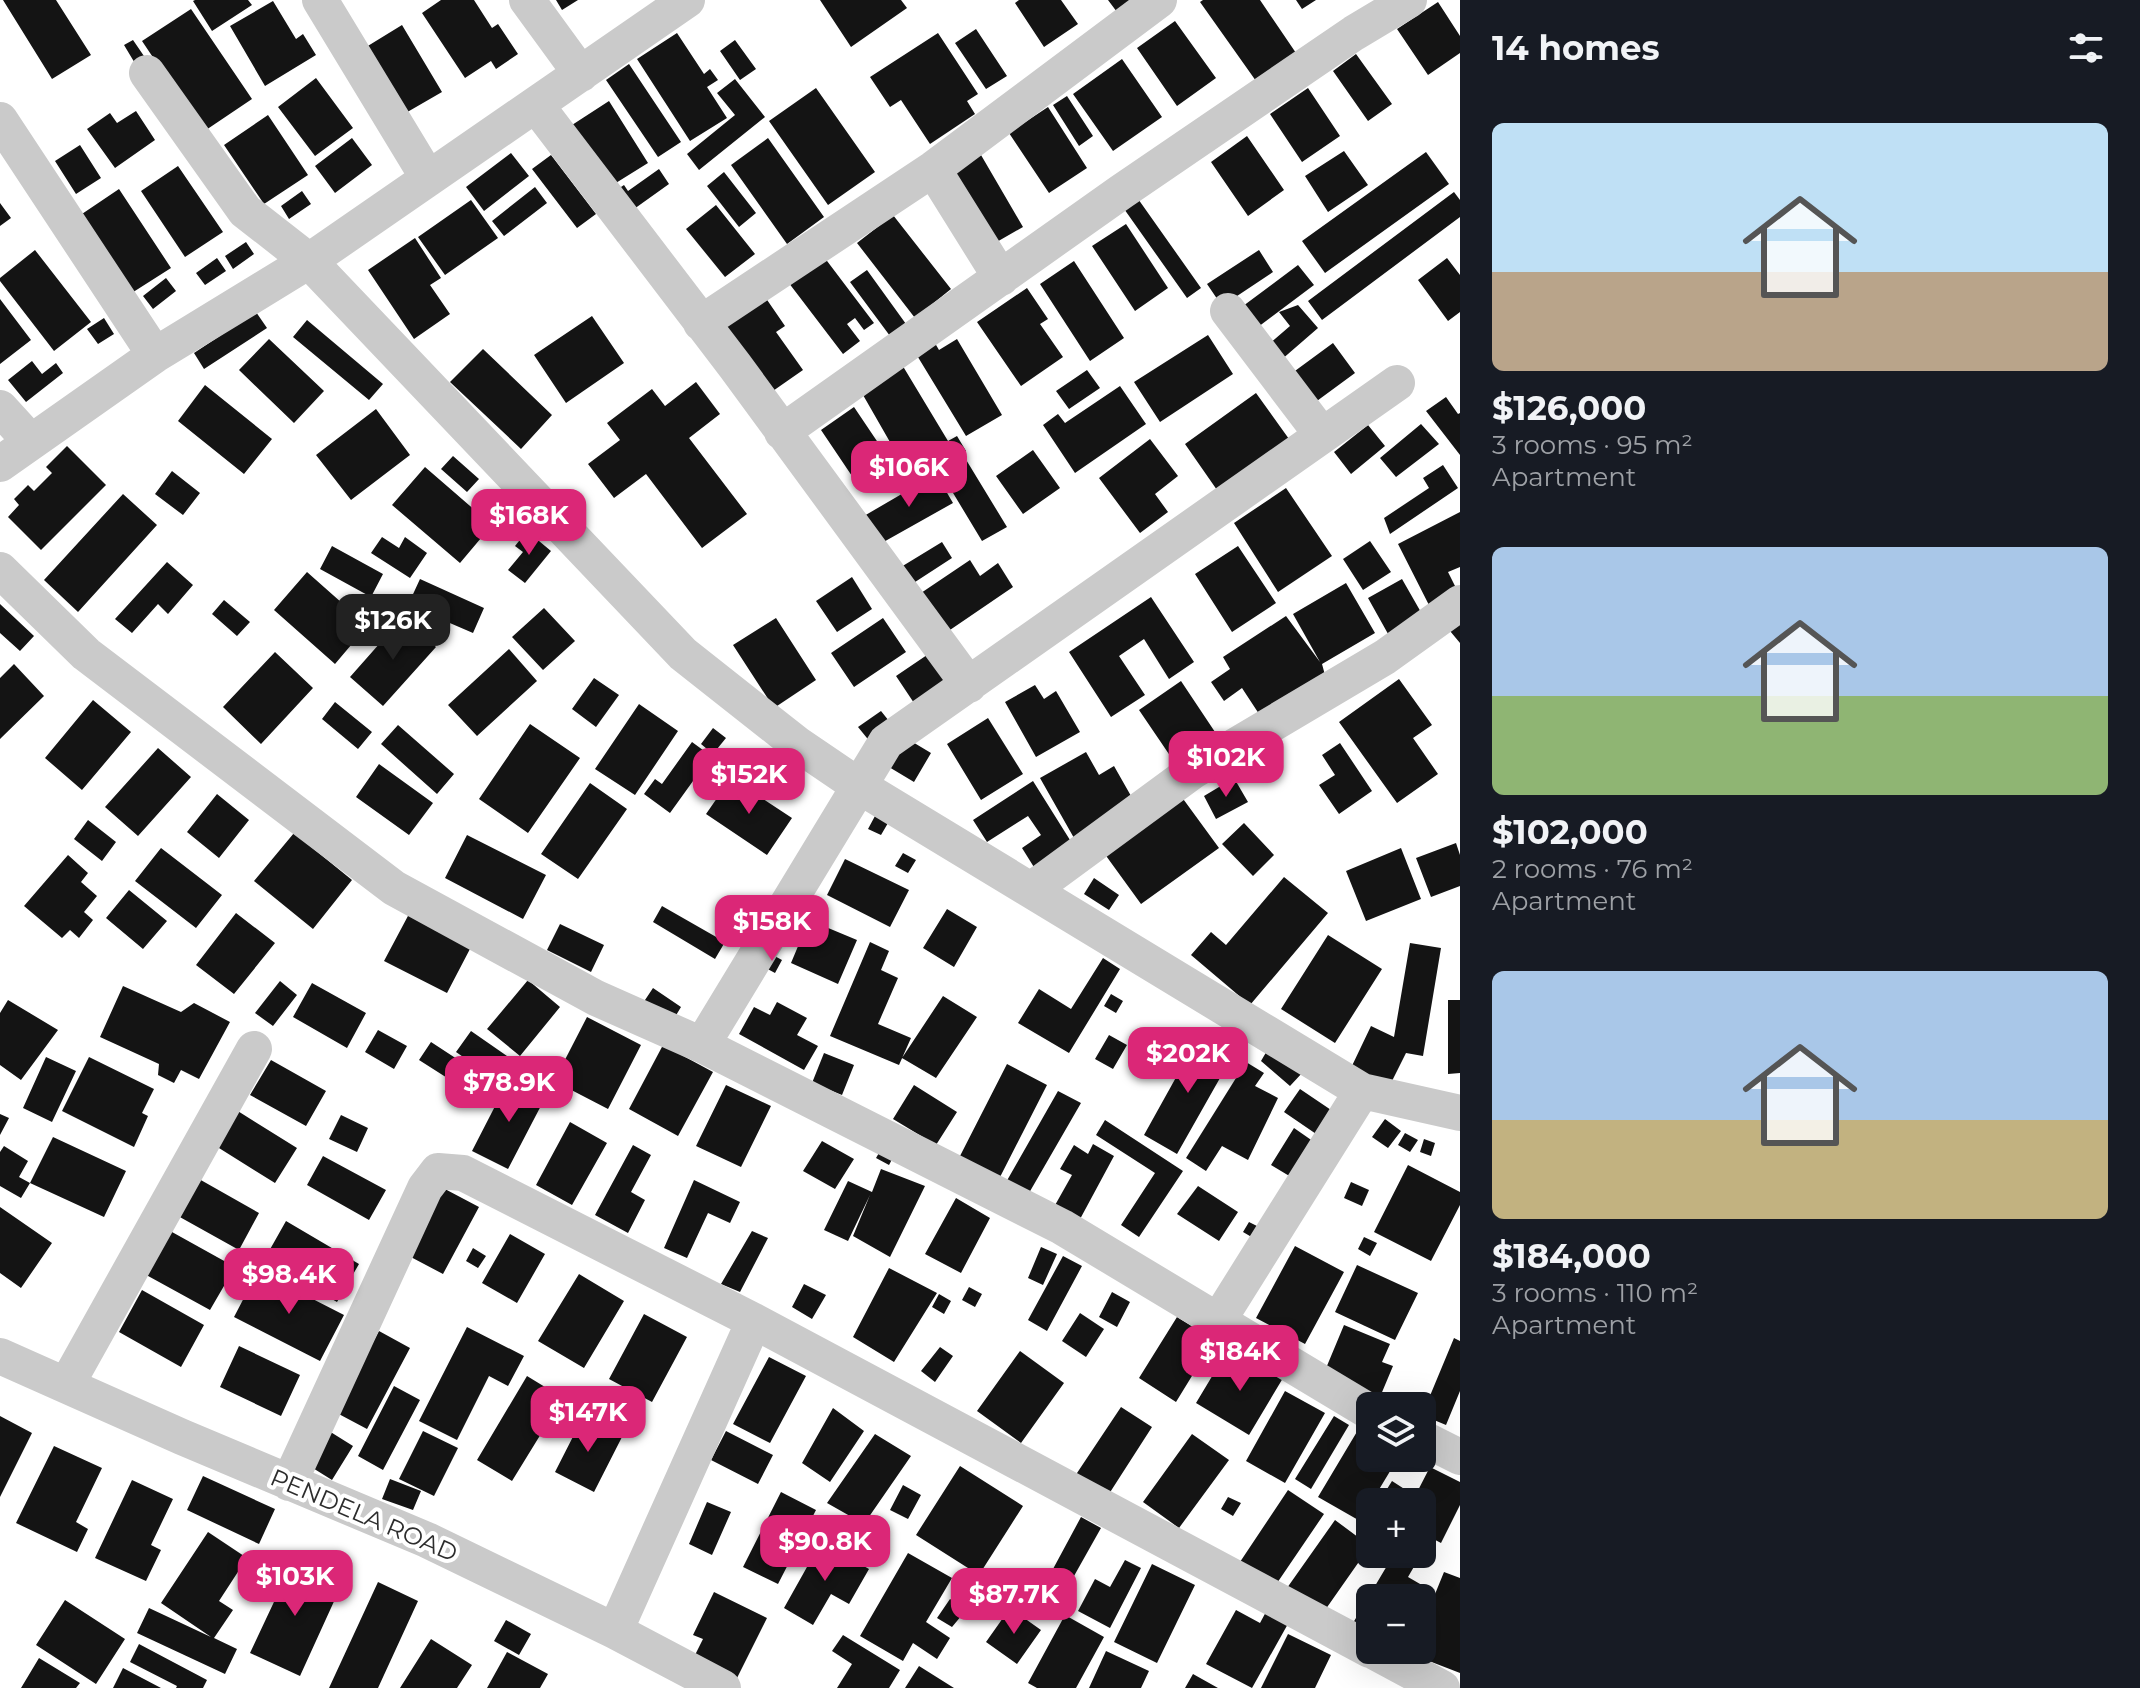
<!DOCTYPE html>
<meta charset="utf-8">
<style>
:root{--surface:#171b24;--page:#20242c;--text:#f1f3f6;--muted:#9ea1a6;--accent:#db2777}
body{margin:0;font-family:Montserrat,sans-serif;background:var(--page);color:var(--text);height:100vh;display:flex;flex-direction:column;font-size:30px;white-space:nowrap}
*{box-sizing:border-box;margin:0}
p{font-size:26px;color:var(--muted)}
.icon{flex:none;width:44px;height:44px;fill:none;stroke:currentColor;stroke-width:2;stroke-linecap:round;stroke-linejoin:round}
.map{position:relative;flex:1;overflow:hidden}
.side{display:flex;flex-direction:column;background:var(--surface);width:680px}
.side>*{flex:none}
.fabs{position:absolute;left:1356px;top:1392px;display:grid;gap:16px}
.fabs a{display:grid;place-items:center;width:80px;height:80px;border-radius:12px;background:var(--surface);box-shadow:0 8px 32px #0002;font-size:40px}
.price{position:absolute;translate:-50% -68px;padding:0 18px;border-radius:16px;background:var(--accent);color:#fff;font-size:26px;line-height:52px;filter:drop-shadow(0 2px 4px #0008)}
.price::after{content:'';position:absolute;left:50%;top:48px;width:24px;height:18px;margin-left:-12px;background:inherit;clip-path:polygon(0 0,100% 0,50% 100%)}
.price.active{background:#222;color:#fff}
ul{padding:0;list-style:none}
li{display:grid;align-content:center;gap:16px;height:424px;padding:0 32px}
li span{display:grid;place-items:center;height:248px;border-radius:12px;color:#555}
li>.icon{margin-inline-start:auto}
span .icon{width:144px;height:144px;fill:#fffc;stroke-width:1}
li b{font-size:34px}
h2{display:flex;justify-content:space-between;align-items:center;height:96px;padding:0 32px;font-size:34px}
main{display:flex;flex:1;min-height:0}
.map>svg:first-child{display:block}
.building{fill:#141414}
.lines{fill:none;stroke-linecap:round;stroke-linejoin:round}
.street{stroke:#cacaca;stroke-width:36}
.labels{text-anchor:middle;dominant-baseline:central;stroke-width:8;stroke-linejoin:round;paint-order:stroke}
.street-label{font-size:24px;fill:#2d2d2d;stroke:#fff}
</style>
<main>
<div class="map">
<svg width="1460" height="1688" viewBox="0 0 1460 1688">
<rect width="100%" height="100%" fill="#fff"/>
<path class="building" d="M3,0H56L91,55L52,79Z
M195,0H248L252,5L212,31L193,1Z
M441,0H474L492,28L498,24L518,54L496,69L491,61L465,78L422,13Z
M556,0H578L562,10Z
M820,0H901L907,8L851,47Z
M1019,0H1061L1078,24L1044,47L1015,3Z
M1108,0H1132L1117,12Z
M1203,0H1260L1296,53L1256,81L1200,2Z
M1296,0H1316L1302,9Z
M273,1L296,39L303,34L316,55L265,86L230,26Z
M1438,2L1460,36V53L1428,75L1397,29Z
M191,9L252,99L203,132L142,41Z
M1175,21L1216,78L1177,106L1137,48Z
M402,25L442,92L397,118L358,52Z
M976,29L1007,76L986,89L955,43Z
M677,33L704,74L710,69L718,80L707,87L727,118L690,141L637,59Z
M938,33L978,94L967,101L975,114L930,144L901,100L890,107L870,77Z
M133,40L146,59L136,65L124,45Z
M735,40L756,69L740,80L720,51Z
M1356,54L1392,104L1368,121L1333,71Z
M1122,59L1162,117L1113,151L1073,94Z
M629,64L681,142L658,157L606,80Z
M316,78L353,128L315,156L278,107Z
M735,79L765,117L699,170L687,154L735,115L717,93Z
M816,88L875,172L828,205L769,121Z
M1308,88L1340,136L1302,162L1270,114Z
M1067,96L1093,136L1079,146L1053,105Z
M609,101L648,163L611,186L572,125Z
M1048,107L1087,168L1049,193L1009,133Z
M136,111L155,140L115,168L87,129L110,113L117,123Z
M268,115L308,175L264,204L224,145Z
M1247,136L1284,190L1248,216L1211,162Z
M352,138L372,165L335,193L315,166Z
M768,138L824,217L787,244L731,165Z
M80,145L101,178L76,194L55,161Z
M1344,151L1368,185L1328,212L1305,176Z
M1426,152L1449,184L1325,273L1302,241Z
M511,153L529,176L484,211L466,187Z
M551,155L596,214L577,228L532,169Z
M981,155L1023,227L988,247L947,175Z
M178,166L223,232L185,257L141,191Z
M659,169L669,184L627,214L612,193L624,185L628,191Z
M724,172L756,213L739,227L707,186Z
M535,187L547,203L504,236L492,221Z
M119,189L171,268L127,296L76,218Z
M302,191L311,204L289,219L281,206Z
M1454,192L1460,200V217L1322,320L1308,301Z
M1136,196L1201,288L1187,298L1122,206Z
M471,200L498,238L445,275L418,237Z
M0,203L11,218L0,226Z
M716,205L755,254L725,277L686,229Z
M893,215L951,289L915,318L857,243Z
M1126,224L1168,288L1135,311L1092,246Z
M415,238L441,278L430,285L450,314L414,339L368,270Z
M246,242L254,254L233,269L225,256Z
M35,250L91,322L54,351L0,281V278Z
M1259,250L1273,272L1222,306L1207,284Z
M821,253L874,323L864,330L855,318L847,324L860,341L843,354L782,274Z
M217,258L226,271L205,285L196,273Z
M1447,258L1460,275V312L1448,321L1418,280Z
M1074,261L1124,338L1090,361L1040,284Z
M1298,265L1314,285L1250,333L1235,312Z
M867,270L906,324L890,336L850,282Z
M166,278L176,291L153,309L143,296Z
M1027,288L1048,319L1040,324L1063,357L1021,386L977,322Z
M761,291L785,326L776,332L803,370L770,393L719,320Z
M0,299L31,340L0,364Z
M1298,305L1318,328L1273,367L1260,352L1290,326L1279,312Z
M256,312L267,328L204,369L194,353Z
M592,316L624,363L566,403L534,355Z
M104,318L114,334L98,344L87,329Z
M307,320L383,384L369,400L293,337Z
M929,333L939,350L957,339L1002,415L966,436L910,344Z
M1208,335L1233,374L1160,422L1134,382Z
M269,339L324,391L294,423L239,370Z
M1333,343L1355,373L1306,409L1284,379Z
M483,349L552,415L521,449L450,382Z
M32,361L42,374L56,363L63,373L26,402L8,380Z
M901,363L948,441L957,436L966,451L927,474L916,455L902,463L859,388Z
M1087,370L1100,388L1069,409L1056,391Z
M696,382L720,414L689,438L747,514L702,548L646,474L614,498L588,464L620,440L607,423L652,389L665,406Z
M205,385L272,439L244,474L178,421Z
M1120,386L1146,424L1075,473L1043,425L1058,414L1065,423Z
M1256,393L1289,439L1217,490L1185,444Z
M1446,397L1458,414L1460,413V455L1426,411Z
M854,407L887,456L854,479L821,430Z
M376,409L410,455L351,500L316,455Z
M1421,424L1439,444L1396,477L1380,458Z
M1368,425L1385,446L1351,474L1334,452Z
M1150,439L1178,476L1155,494L1168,512L1140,533L1099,478Z
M67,446L106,485L41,550L8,517L19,505L14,499L28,485L34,491L52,473L46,467Z
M1033,450L1060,488L1023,514L996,476Z
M453,456L479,479L467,492L441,469Z
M965,458L1007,527L982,541L941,473Z
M1443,465L1458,488L1390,534L1384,518L1429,488L1423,478Z
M425,467L492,525L460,563L392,505Z
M172,471L200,493L183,515L155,494Z
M936,474L953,503L880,544L864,516Z
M1286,488L1332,556L1278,592L1234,523Z
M123,494L157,525L78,612L44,580Z
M1460,512V567L1448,572L1460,596L1432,611L1398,544Z
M527,531L551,551L525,583L508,570L523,552L515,546Z
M382,537L399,548L405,537L427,553L410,578L371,553Z
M1370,541L1391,572L1363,590L1343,559Z
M942,542L952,558L912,584L901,567Z
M332,546L383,574L371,597L320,569Z
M1238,546L1276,603L1232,632L1195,574Z
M970,560L980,576L998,563L1013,587L947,632L921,593Z
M167,562L193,585L168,614L158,604L132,633L115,619Z
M307,572L342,603L348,596L370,615L364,622L368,625L335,664L274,610Z
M852,577L872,609L837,632L816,601Z
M420,579L484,608L473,633L408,605Z
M1402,579L1426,621L1392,641L1368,598Z
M1346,583L1375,633L1322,664L1325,675L1261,717L1242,688L1224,701L1211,682L1230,669L1223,657L1286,616L1320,662L1293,614Z
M1151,597L1194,662L1169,679L1144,639L1119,656L1145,695L1111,717L1069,652Z
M224,600L250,622L237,636L212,614Z
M0,604L34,636L20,651L0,633Z
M544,608L575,641L543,670L512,637Z
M403,617L436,647L383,706L350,677Z
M776,618L816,680L774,708L733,645Z
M883,618L906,652L854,687L831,653Z
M1460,622V643L1450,631Z
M509,649L537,681L477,736L448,705Z
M275,652L313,688L261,744L223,707Z
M927,655L948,684L916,706L896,676Z
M14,664L44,696L0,739V678Z
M594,678L619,695L596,727L572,709Z
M1399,679L1432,725L1413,738L1438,774L1397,803L1339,722Z
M1181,681L1217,735L1175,763L1139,710Z
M1035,685L1044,699L1056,691L1080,732L1036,757L1005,702Z
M93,700L131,732L82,790L45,758Z
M335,702L372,732L358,749L322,719Z
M639,704L678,731L635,795L595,769Z
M881,711L893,726L871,743L858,727Z
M988,718L1023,774L981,800L947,744Z
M530,724L580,758L528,833L479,799Z
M398,725L454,774L437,794L381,744Z
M713,728L726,738L713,754L701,744Z
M906,738L931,753L914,782L889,767Z
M692,742L711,756L670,813L644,794L655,779L662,784Z
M1340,743L1372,791L1339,814L1319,785L1335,775L1322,755Z
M158,748L191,777L138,836L105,807Z
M1086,752L1099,775L1114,766L1135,803L1074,838L1040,778Z
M379,764L433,803L409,835L356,797Z
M731,778L792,818L767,855L706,814Z
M1234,778L1248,802L1216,819L1204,796Z
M1033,781L1075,848L1037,872L1022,848L1041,835L1028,816L987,842L973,820Z
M590,783L627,809L578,879L541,854Z
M217,794L249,820L219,858L187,832Z
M1181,796L1219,848L1141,904L1104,853Z
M875,816L888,823L881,835L868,829Z
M88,820L116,842L102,861L74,839Z
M1244,823L1274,855L1253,876L1222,844Z
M294,833L352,880L313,929L254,881Z
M467,835L546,875L523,919L445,878Z
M1456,843L1460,855V886L1431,897L1416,858Z
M161,848L222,895L196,928L135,881Z
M1401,848L1421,899L1366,921L1346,871Z
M903,853L916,860L908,873L895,866Z
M68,855L88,873L81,882L97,896L84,912L93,920L79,938L70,930L62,938L24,906Z
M845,859L909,890L890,927L827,895Z
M1284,877L1328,913L1250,1005L1191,955L1211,932L1226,945Z
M1094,878L1119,895L1109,910L1084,894Z
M129,890L167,921L143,949L106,918Z
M662,906L725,942L715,959L653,922Z
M947,909L977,927L954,967L923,948Z
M236,913L275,943L234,994L196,965Z
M409,914L471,947L447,993L384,961Z
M809,920L857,940L838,984L791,963Z
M560,924L604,945L591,972L547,950Z
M1328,935L1382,969L1335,1043L1281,1009Z
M870,942L889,951L881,970L898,978L878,1024L911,1038L899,1065L830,1036Z
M1410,943L1441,948L1423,1056L1406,1053L1388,1089L1350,1070L1371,1026L1394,1037Z
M769,953L782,960L775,973L762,966Z
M1103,958L1120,969L1069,1053L1018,1023L1039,989L1071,1009Z
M528,980L560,1007L520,1056L487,1029Z
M280,981L297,995L273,1026L255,1013Z
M312,983L366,1013L347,1048L293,1017Z
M123,986L181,1012L194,1003L230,1022L199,1079L181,1070L174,1083L158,1075L159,1064L100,1037Z
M653,988L681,1007L672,1022L643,1003Z
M1111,994L1123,1001L1116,1013L1104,1006Z
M943,996L977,1017L936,1078L902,1058Z
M8,1000L58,1030L21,1080L0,1065V1013Z
M1448,1000H1460V1073L1448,1074Z
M777,1002L807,1018L797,1035L818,1046L804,1070L739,1034L754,1007L770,1015Z
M587,1017L641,1045L608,1109L554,1081Z
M378,1030L407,1046L394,1069L365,1052Z
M471,1031L507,1056L492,1077L456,1052Z
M1109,1035L1127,1045L1113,1069L1095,1059Z
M1199,1036L1233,1055L1177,1154L1144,1135Z
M431,1042L486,1078L474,1095L419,1060Z
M663,1045L713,1072L678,1136L629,1109Z
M1268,1049L1303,1072L1290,1086L1261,1061Z
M824,1053L854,1065L842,1095L812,1083Z
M46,1057L76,1071L52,1122L23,1108Z
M89,1057L154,1089L142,1113L148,1116L134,1147L62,1111Z
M271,1060L326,1091L306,1126L250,1095Z
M1246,1062L1264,1073L1255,1086L1278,1098L1248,1160L1222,1146L1206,1171L1186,1158Z
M1007,1064L1047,1085L999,1179L960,1156Z
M509,1079L545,1098L508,1169L472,1151Z
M726,1085L771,1106L741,1167L696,1146Z
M914,1085L957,1112L936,1145L893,1119Z
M1300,1089L1337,1114L1322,1138L1284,1112Z
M1058,1091L1081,1103L1029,1193L1001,1191Z
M233,1108L297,1148L275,1183L211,1143Z
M0,1114L9,1118L0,1135Z
M341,1115L368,1128L357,1152L329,1139Z
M1385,1119L1401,1131L1388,1148L1372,1137Z
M1105,1120L1183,1171L1139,1237L1121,1225L1155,1173L1096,1135Z
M570,1122L607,1143L572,1205L536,1185Z
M1294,1128L1317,1144L1296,1180L1271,1165Z
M1405,1133L1418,1140L1410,1152L1398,1145Z
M53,1137L126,1171L104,1217L30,1183Z
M1424,1139L1435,1143L1431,1156L1420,1152Z
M822,1141L854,1159L835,1189L803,1171Z
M1093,1144L1114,1156L1079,1221L1054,1207L1072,1175L1060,1169L1074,1145L1088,1154Z
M633,1145L651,1155L631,1192L645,1200L628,1233L595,1215Z
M4,1146L28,1161L19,1177L30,1183L21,1198L0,1186V1152Z
M883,1146L896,1152L889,1165L876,1158Z
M323,1156L386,1190L369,1220L307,1185Z
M1408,1165L1460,1192V1205L1431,1261L1374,1232Z
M881,1169L925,1186L890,1257L853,1236L870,1195L848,1241L824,1230L848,1181L872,1192Z
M199,1179L259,1213L239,1250L178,1216Z
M694,1180L740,1202L730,1223L708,1213L687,1258L664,1248Z
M1351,1182L1369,1190L1362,1206L1344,1198Z
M1198,1186L1238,1212L1219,1241L1177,1214Z
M443,1188L479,1207L443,1274L407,1255Z
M956,1198L990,1218L961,1273L925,1254Z
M0,1207L52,1243L21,1288L0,1273Z
M286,1221L359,1264L337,1302L264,1260Z
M1249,1222L1261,1228L1255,1239L1243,1232Z
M752,1231L768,1238L740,1292L721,1284Z
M172,1232L235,1267L210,1310L139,1271Z
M510,1234L545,1254L517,1303L482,1283Z
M1364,1237L1377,1243L1370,1256L1358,1249Z
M1295,1246L1344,1272L1305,1344L1256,1318Z
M1041,1247L1057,1254L1043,1285L1028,1278Z
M473,1248L486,1256L478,1268L466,1261Z
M1063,1256L1082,1266L1047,1331L1028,1320Z
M1357,1265L1418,1293L1395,1340L1335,1312Z
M889,1268L937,1293L894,1362L853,1337Z
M258,1271L344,1315L320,1361L234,1317Z
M579,1274L624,1301L584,1368L538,1341Z
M804,1284L826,1295L812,1319L792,1307Z
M969,1287L982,1294L975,1307L962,1300Z
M142,1290L204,1325L181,1367L119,1332Z
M1112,1292L1130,1302L1117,1327L1099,1317Z
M939,1294L951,1301L944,1314L932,1307Z
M1080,1313L1104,1329L1086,1357L1062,1341Z
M644,1314L687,1337L652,1402L609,1379Z
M1177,1317L1214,1340L1176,1402L1139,1378Z
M1344,1325L1390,1344L1382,1362L1393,1366L1380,1397L1324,1373Z
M467,1327L524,1356L508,1386L489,1376L457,1440L419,1421Z
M379,1331L410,1348L367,1429L335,1412Z
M1454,1338L1460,1341V1391L1446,1425L1422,1415Z
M239,1346L300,1375L281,1416L220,1387Z
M940,1347L953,1356L935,1382L921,1371Z
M1020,1351L1064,1383L1021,1443L977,1411Z
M769,1357L806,1376L770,1443L733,1424Z
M1223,1358L1241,1369L1248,1358L1283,1378L1249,1435L1196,1403Z
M527,1376L563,1398L512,1481L477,1460Z
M394,1386L420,1400L383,1470L358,1456Z
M1285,1391L1325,1413L1285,1483L1246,1461Z
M1121,1407L1152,1427L1107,1497L1075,1476Z
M833,1408L864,1431L830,1482L802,1463Z
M0,1416L32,1433L0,1497Z
M1334,1416L1349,1425L1311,1489L1295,1479Z
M583,1417L622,1437L594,1492L555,1472Z
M1358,1430L1370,1437V1458H1398L1360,1521L1318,1497Z
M329,1431L353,1446L332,1480L308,1465Z
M423,1431L458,1448L434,1496L399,1479Z
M726,1431L773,1455L758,1484L711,1460Z
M875,1434L911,1456L864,1524L827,1503Z
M1192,1434L1229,1460L1179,1528L1143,1502Z
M54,1446L102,1468L76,1522L88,1529L77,1552L16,1523Z
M960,1466L1023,1506L979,1575L916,1535Z
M1430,1467L1460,1482V1505L1441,1543L1422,1533V1502H1412Z
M203,1476L275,1509L259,1544L187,1510Z
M390,1479L421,1491L413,1510L382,1499Z
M132,1480L173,1499L151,1545L161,1550L146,1581L95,1558Z
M1392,1481L1409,1492L1403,1502H1379Z
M903,1485L921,1495L908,1519L890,1510Z
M1288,1490L1324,1514L1273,1589L1238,1565Z
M781,1492L816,1510L778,1584L743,1567Z
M1228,1497L1241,1503L1233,1516L1221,1509Z
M707,1502L731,1512L712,1555L689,1544Z
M1081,1517L1101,1528L1065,1592L1046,1582Z
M1370,1517V1534L1362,1530Z
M1335,1520L1370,1546L1323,1613L1287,1588Z
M208,1532L247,1558L219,1601L233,1610L214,1638L237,1649L225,1674L137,1633L149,1608L211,1637L161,1603Z
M821,1542L869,1569L849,1604L831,1594L813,1625L784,1608Z
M908,1553L952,1578L926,1622L950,1638L937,1659L913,1643L903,1661L860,1636Z
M1394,1554H1412L1419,1558L1408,1577L1427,1588L1421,1598H1370V1633L1353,1623Z
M296,1555L326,1568L316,1588L336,1597L300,1676L250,1653Z
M1125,1560L1141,1568L1110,1628L1078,1611L1095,1579L1110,1587Z
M1152,1564L1195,1585L1157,1663L1114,1642Z
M1444,1572L1460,1578V1673L1411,1654L1412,1650H1422V1626Z
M378,1582L418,1601L378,1688H329Z
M714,1592L767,1618L735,1682L692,1661L703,1639L693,1635Z
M950,1599L967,1609L952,1627L937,1618Z
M65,1600L125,1639L96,1684L36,1645Z
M1010,1608L1041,1630L1017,1664L986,1642Z
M1236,1610L1260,1623L1267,1610L1289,1622L1252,1688L1206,1664Z
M1065,1615L1104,1637L1076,1688H1037L1028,1683Z
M506,1620L531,1634L519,1655L494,1641Z
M1288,1634L1331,1655L1315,1688H1261Z
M843,1635L900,1670L889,1688H837L852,1664L832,1651Z
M431,1639L472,1665L457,1688H400Z
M139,1644L207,1680L203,1688H176L177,1686L130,1662Z
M1106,1651L1149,1671L1141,1688H1089Z
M507,1652L548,1674L540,1688H487Z
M39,1658L80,1683L76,1688H21Z
M919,1666L954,1688H905Z
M123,1668L161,1688H113Z
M1193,1674L1218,1688H1185Z"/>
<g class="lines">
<path class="street" d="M320,0L428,178
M527,0L581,74
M147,73L245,211L309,261L683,654L797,744L859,786L1362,1091L1460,1113
M536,105L735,366L969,685
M0,120L155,355
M933,169L1001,278
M1228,311L1322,435
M701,323L933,169L1159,0
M0,408L31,442
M782,432L1121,192L1354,33L1409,0
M0,464L155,355L309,261L687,0
M0,570L86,654L394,888L596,998L702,1045L1062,1227L1370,1412
M1031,890L1193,771L1385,657L1460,603
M702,1045L886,742L1397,383
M1218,1321L1362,1091
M0,1356L182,1437L427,1540L615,1631L723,1688
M67,1384L254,1049
M1422,1438L1460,1457
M289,1483L425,1188L438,1171L463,1173L754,1321L1370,1650
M615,1631L754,1321
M1371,1650L1442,1688"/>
</g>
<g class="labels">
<g class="street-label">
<text transform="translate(364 1515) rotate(23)">PENDELA ROAD</text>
</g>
</g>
</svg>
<div class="fabs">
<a><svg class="icon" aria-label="layers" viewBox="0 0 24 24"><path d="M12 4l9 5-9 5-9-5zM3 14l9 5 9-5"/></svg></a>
<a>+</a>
<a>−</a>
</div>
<b class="price" style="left:909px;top:509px">$106K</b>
<b class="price" style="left:529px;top:557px">$168K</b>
<b class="price active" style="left:393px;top:662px">$126K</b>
<b class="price" style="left:1226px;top:799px">$102K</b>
<b class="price" style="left:749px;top:816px">$152K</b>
<b class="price" style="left:772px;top:963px">$158K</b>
<b class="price" style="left:1188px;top:1095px">$202K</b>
<b class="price" style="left:509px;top:1124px">$78.9K</b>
<b class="price" style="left:289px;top:1316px">$98.4K</b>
<b class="price" style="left:1240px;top:1393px">$184K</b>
<b class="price" style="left:588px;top:1454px">$147K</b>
<b class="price" style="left:825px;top:1583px">$90.8K</b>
<b class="price" style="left:295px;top:1618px">$103K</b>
<b class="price" style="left:1014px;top:1636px">$87.7K</b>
</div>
<section class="side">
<h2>14 homes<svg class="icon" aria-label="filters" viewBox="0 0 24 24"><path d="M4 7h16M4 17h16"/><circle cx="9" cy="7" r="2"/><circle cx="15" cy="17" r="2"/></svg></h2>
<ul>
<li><span style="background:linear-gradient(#bfe0f5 60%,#b9a48a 0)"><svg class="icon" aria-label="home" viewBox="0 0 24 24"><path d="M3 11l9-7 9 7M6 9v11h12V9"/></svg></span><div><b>$126,000</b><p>3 rooms · 95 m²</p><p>Apartment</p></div></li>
<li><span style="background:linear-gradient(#a9c7e8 60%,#8fb573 0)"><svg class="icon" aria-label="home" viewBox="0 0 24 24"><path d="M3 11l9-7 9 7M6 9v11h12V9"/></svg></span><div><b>$102,000</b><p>2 rooms · 76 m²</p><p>Apartment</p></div></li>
<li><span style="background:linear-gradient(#a9c7e8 60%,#c2b280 0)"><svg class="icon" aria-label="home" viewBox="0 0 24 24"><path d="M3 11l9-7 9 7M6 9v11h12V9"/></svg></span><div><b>$184,000</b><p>3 rooms · 110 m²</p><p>Apartment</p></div></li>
</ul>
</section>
</main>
